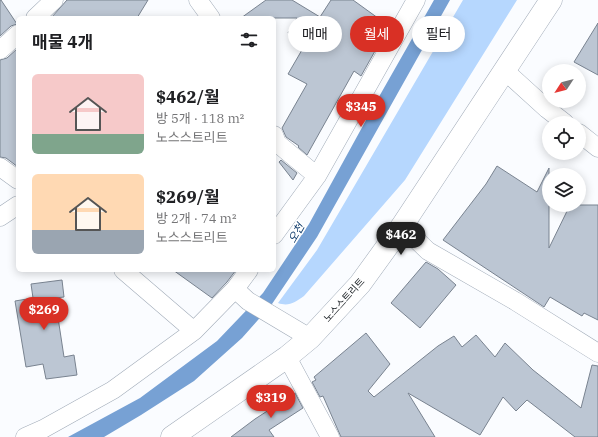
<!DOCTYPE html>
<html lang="ko">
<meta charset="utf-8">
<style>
:root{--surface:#fff;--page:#f2f2f2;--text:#202124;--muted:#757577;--accent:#d93025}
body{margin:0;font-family:"IBM Plex Serif","Noto Sans KR",serif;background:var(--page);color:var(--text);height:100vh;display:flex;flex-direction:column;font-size:15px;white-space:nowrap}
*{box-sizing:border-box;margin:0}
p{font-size:13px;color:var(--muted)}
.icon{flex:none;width:22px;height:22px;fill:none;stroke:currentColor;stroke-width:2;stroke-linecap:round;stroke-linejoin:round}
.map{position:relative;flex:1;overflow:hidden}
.sheet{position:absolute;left:16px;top:16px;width:260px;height:256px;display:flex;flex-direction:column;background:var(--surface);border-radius:6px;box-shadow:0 2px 10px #0003}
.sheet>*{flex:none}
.banner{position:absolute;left:288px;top:16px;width:250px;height:36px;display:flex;gap:8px}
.needle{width:26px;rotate:234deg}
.controls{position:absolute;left:542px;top:64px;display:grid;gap:8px}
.controls a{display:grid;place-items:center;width:44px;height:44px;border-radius:50%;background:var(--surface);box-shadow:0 2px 10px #0003;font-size:20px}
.price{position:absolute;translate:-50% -34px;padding:0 9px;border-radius:14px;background:var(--accent);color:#fff;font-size:13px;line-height:26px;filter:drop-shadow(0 1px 2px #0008)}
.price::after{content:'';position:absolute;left:50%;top:24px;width:12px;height:9px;margin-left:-6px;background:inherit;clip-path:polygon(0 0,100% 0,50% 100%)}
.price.current{background:#222;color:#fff}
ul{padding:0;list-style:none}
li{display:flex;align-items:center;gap:12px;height:100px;padding:0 16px}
li span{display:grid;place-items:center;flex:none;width:112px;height:80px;border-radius:6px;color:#555}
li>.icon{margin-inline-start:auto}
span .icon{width:48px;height:48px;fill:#fffc;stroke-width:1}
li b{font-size:17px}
h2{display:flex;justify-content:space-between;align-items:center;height:48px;padding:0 16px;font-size:17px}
.chip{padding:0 14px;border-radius:18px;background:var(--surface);box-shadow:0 2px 10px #0003;font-size:14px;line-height:36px}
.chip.current{background:var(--accent);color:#fff}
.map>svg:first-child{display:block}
.green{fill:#b6d7fe}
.water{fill:#77a1d4}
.building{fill:#bcc6d3;stroke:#798390}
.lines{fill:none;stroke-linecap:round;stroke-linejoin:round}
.minor-casing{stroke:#a1abb8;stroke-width:19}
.secondary-casing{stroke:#a1abb8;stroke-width:23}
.minor{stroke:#fff;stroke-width:18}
.secondary{stroke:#fff;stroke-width:22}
.labels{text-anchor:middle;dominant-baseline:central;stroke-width:3;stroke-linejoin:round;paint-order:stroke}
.street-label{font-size:10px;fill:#21262a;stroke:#fff}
.water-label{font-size:11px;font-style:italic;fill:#0e3a6a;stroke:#fff}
</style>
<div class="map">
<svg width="598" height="437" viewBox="0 0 598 437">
<rect width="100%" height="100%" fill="#fafcff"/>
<path class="green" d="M463,0H517L405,180L304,296C295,302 289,307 278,303L317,250Z"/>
<path class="water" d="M434,0H450L317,237L272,304L242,338L194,381L141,415L104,437H68L140,398L217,341L263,293L309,224L376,102Z"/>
<path class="building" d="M0,0H1L17,24L11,26L0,36Z
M67,0H148L137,18H51Z
M266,0H292L320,17L331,0H353L389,26L361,76L354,71L307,155L298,147L299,146L286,137L282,128L307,84L288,74L306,43L288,33L297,18H241Z
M598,23V75L574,62Z
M18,48V167L6,158L0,157V60L7,58Z
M281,160L297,173L293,180L279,162Z
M497,166L537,192L549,168V248L570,205H598V320L584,313L582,316L550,297L544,307L443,240L486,184Z
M426,262L438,269L456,285L420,328L391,303Z
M173,270H236L227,282L212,298Z
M62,280L64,297L55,298L64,357L74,355L77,375L46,379L43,364L26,367L15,301L33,298L31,284Z
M366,333L390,364L368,391L374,397L438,346L454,336L462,347L476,335L495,357L505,343L533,370L581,408L592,365L598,366V437H575L527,400L516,411L503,397L480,435L408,393L435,437H341L323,396L320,397L312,382L316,380L314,377Z
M295,393L303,408L269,430L274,437H231L255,419Z"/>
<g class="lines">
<defs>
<path id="minor" d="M198,0L211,18
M35,18L54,0
M0,50L18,34
M504,70L547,109L565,123
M579,133L598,148
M274,135L277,143L317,176
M0,167L18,180
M0,217L18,205
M402,226L428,251L515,301L598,353
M274,235L317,176L416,0
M123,270L194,331
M235,289L249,270
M287,357L330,437
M25,437L43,429L113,390L194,331L235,289L248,301L310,338"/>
<path id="secondary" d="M172,437L287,357L310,338L360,284L402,226L551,0"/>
</defs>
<use href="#minor" class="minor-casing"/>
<use href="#secondary" class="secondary-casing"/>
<use href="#minor" class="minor"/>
<use href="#secondary" class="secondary"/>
</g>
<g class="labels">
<g class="street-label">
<text transform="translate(344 300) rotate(-48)">노스스트리트</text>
</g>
<g class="water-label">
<text transform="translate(296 233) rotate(-60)">오천</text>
</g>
</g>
</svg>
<div class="controls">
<a><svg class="needle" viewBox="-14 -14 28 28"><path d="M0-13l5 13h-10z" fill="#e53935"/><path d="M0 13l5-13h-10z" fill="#757577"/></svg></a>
<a><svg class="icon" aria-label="locate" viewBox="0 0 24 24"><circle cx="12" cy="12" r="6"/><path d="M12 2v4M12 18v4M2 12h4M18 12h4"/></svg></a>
<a><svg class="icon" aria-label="layers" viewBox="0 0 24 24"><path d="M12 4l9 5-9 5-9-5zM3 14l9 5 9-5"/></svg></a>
</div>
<b class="price" style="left:361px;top:128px">$345</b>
<b class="price current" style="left:401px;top:256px">$462</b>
<b class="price" style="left:44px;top:331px">$269</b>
<b class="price" style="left:271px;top:419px">$319</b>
<div class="banner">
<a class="chip">매매</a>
<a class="chip current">월세</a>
<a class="chip">필터</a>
</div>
<section class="sheet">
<h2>매물 4개<svg class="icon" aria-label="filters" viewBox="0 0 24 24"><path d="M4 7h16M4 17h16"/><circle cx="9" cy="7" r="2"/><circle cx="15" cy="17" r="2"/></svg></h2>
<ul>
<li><span style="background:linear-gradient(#f6c9c9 75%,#7fa58c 0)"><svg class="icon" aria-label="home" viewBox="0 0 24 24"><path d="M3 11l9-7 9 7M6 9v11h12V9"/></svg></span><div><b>$462/월</b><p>방 5개 · 118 m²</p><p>노스스트리트</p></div></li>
<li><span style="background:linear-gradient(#ffd9b3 70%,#9aa5b1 0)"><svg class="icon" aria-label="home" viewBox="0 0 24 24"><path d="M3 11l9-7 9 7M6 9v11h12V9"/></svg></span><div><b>$269/월</b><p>방 2개 · 74 m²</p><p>노스스트리트</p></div></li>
</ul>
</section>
</div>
